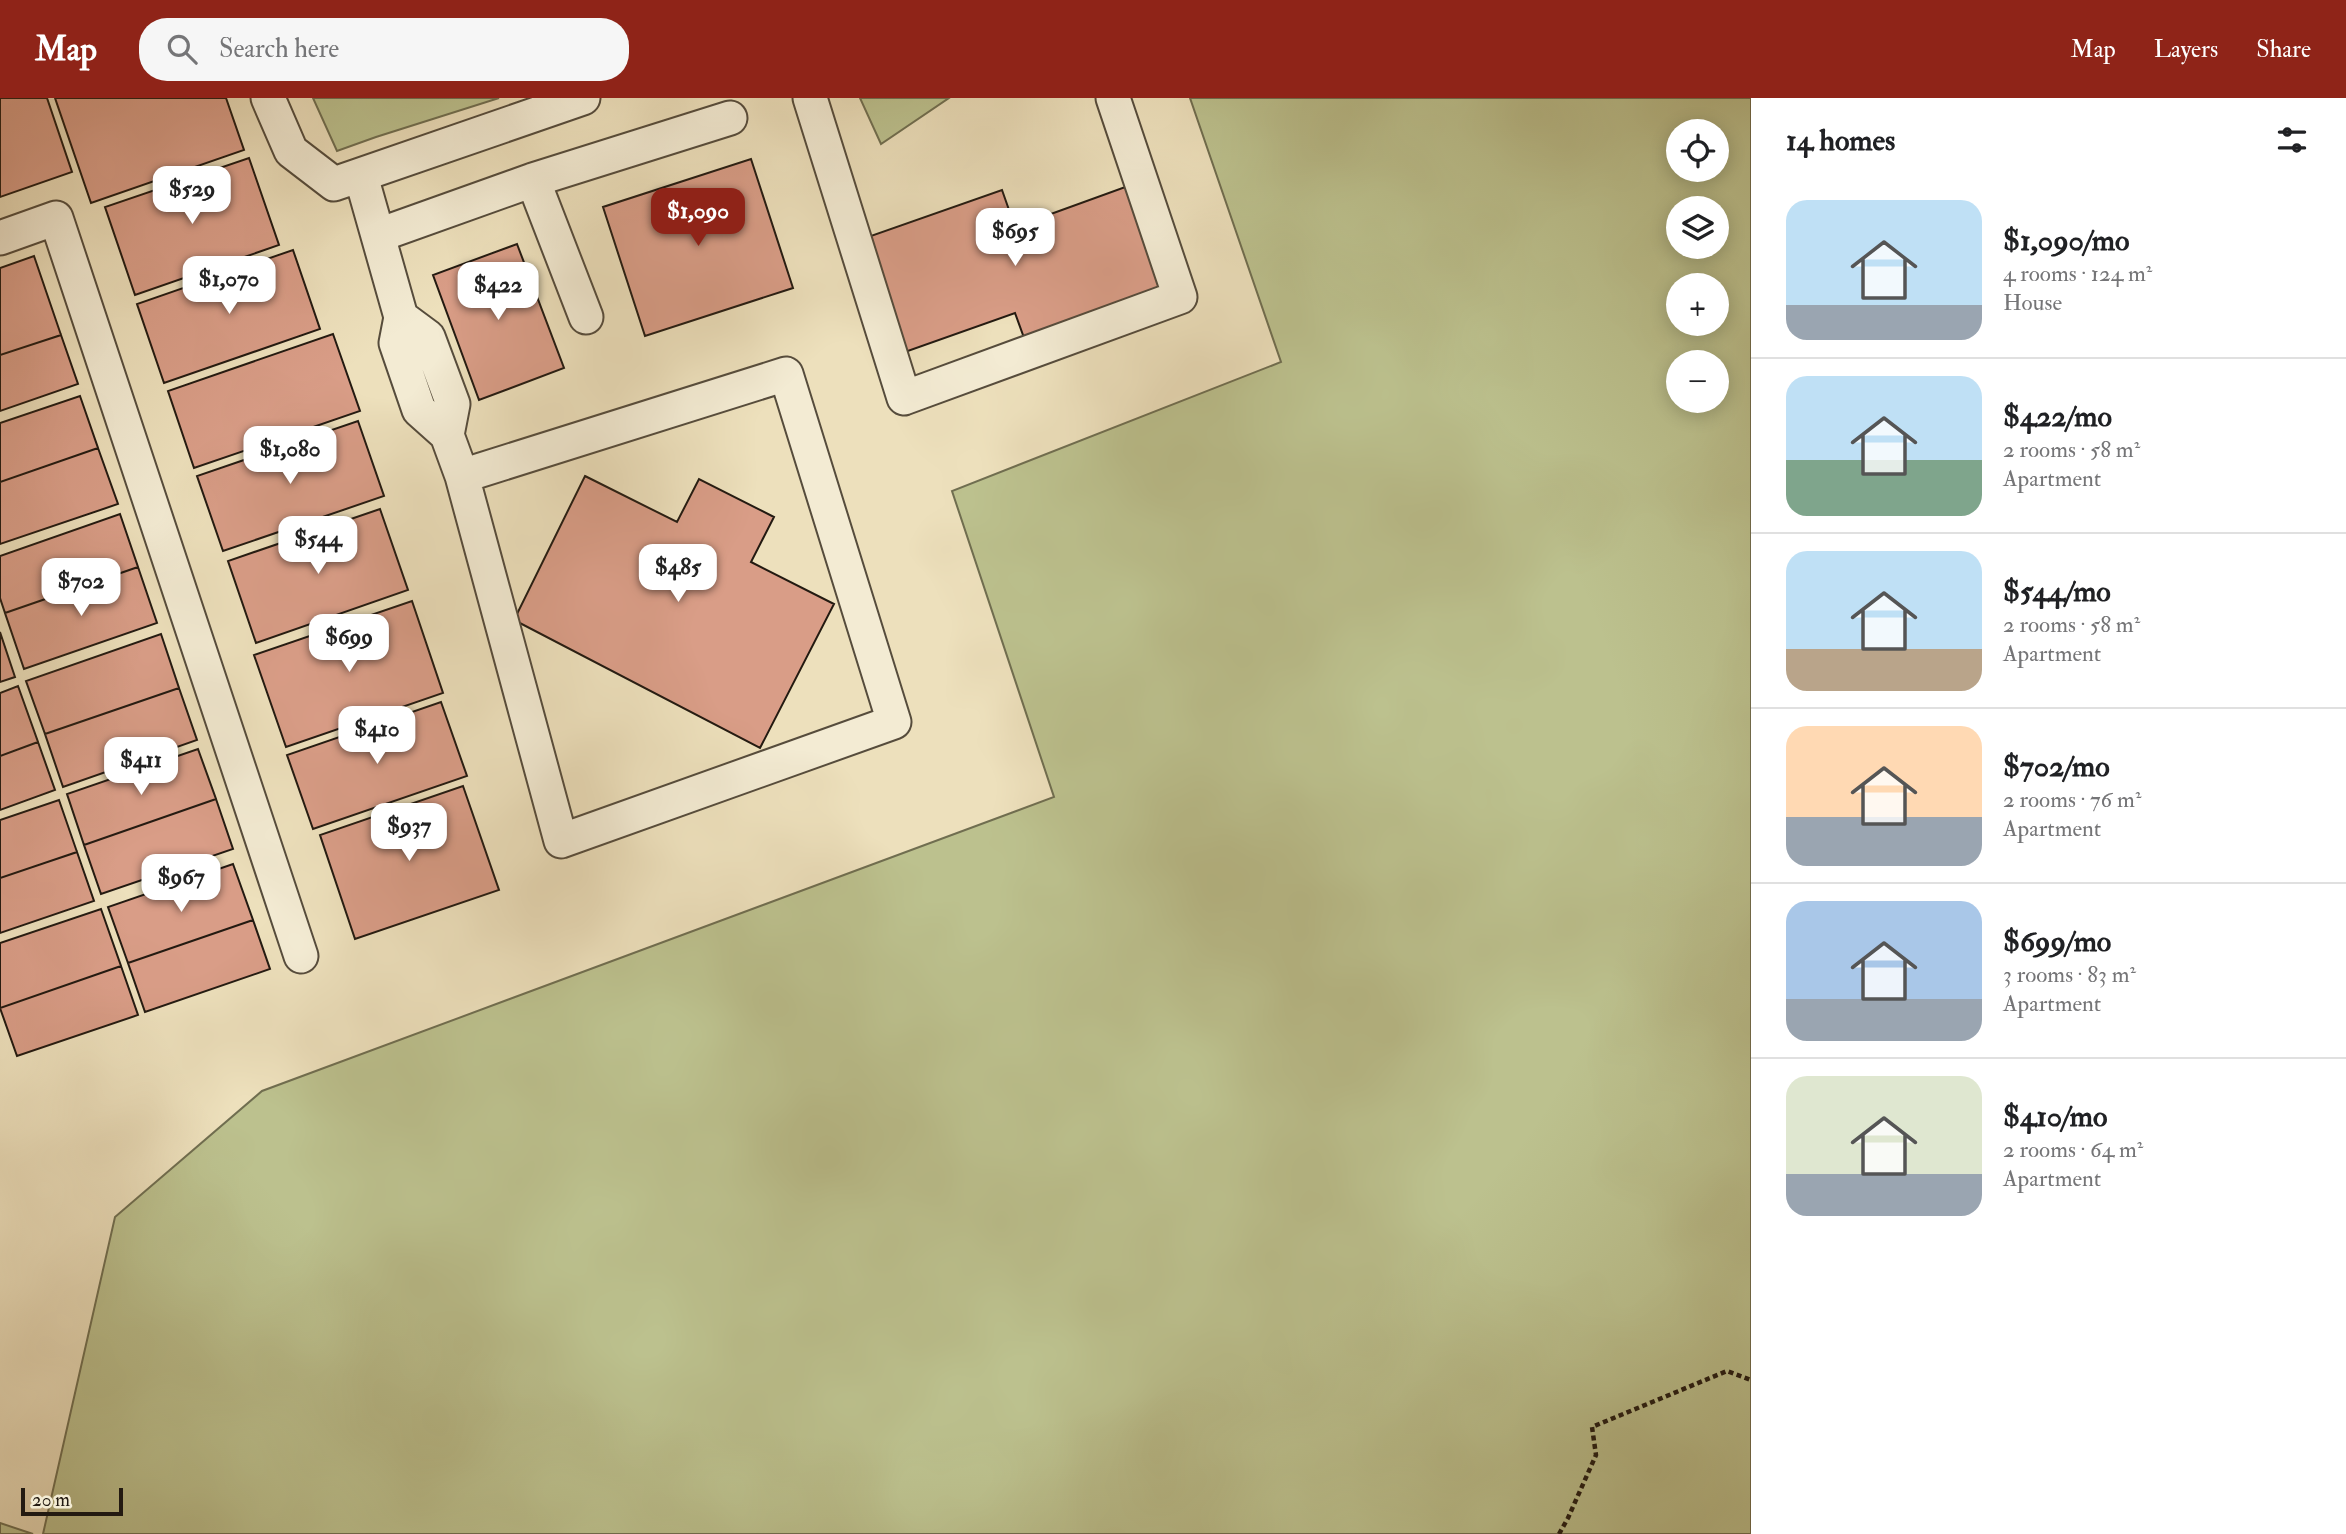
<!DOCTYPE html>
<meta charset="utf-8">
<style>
:root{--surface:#fff;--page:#f6f6f6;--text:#202124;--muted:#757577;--line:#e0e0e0;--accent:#8f2418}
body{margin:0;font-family:"IM FELL Double Pica",serif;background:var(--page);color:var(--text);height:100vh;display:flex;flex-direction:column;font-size:26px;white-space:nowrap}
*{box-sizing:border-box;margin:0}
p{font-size:23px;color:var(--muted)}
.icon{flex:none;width:38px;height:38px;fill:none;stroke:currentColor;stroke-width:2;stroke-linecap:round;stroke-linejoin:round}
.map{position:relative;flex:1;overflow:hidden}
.drawer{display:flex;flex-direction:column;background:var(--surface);width:595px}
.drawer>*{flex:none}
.tools{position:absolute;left:1666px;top:21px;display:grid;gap:14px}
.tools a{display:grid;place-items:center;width:63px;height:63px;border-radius:50%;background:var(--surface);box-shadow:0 4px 18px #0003;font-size:35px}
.scale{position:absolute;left:21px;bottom:18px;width:102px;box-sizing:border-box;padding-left:7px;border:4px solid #231a11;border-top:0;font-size:19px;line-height:24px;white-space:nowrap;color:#231a11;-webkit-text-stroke:5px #f3ebd3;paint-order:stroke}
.price{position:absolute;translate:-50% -60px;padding:0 16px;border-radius:14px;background:#fff;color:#222;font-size:23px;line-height:46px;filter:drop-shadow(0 2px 4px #0008)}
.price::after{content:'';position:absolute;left:50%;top:42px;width:21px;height:16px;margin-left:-10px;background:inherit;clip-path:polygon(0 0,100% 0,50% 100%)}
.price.selected{background:var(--accent);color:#fff}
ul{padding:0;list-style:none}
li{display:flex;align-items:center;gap:21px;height:175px;padding:0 35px}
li+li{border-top:2px solid var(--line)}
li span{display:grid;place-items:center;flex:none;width:196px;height:140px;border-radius:21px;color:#555}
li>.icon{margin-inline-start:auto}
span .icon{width:84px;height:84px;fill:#fffc;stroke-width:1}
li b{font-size:30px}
h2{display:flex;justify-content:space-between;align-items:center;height:84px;padding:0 35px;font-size:30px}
header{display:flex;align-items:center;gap:42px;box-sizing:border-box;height:98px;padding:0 35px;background:var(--accent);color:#fff}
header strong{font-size:33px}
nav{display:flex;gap:38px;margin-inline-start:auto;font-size:24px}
.search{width:490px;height:63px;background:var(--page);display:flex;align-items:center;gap:18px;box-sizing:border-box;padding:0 24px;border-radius:28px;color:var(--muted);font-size:26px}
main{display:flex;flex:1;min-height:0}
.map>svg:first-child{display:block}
.green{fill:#bcc18e;stroke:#706e50;stroke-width:2;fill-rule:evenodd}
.building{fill:#d99d87;stroke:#231a11;stroke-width:2}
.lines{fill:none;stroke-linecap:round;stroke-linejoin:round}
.minor-casing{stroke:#564c3c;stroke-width:37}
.path{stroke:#231a11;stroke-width:4.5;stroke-dasharray:5 3.5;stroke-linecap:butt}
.minor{stroke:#f3ebd3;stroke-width:33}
</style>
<header>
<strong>Map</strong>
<div class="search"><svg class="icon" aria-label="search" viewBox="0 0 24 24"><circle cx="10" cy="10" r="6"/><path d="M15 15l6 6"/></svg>Search here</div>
<nav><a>Map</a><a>Layers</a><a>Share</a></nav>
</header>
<main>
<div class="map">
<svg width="1751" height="1436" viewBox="0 0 1751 1436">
<rect width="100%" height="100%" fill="#ede0bc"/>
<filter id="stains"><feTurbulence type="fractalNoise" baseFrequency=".00286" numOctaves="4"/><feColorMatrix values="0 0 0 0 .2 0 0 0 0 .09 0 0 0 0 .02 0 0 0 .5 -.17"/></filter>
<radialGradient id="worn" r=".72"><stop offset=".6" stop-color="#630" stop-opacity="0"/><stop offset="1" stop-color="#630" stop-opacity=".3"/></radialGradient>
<path class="green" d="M313,0H499L376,39L337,53Z
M860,0H949L881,46Z
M1190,0H1751V1436H43L115,1119L262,993L1054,699L952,393L1281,264ZM1717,33V72H1678V33ZM1717,110V149H1678V110ZM1678,187H1717V226H1678ZM1678,264H1717V303H1678Z
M0,1425L33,1436H0Z"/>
<path class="building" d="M0,0H47L72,74L0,99Z
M55,0H226L244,52L91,105Z
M249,60L279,147L135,197L105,109Z
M751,61L793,190L645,238L603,109Z
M1128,88L1168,196L1027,248L1015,215L905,254L865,140L1002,92L1015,129Z
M517,146L564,270L479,302L433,177Z
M293,152L320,231L164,285L137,206Z
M34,158L61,237L0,257V170Z
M333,236L360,313L194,370L168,293Z
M61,237L78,286L0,313V257Z
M80,298L98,350L0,384V325Z
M358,323L384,398L223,453L197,378Z
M98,350L118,406L0,446V384Z
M585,378L677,424L699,381L774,419L751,464L834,506L760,650L514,522Z
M380,411L408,492L256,545L228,463Z
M120,416L138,469L5,515L0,500V458Z
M138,469L157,525L24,571L5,515Z
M412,503L443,595L286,649L254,557Z
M0,534L15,579L0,584Z
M161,536L179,590L45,636L26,583Z
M18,588L38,644L0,658V595Z
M179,590L197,642L63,689L45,636Z
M441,604L467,678L313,731L287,657Z
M38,644L55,692L0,712V658Z
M198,651L216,701L84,747L67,696Z
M463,688L499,792L355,841L320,737Z
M216,701L233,751L101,796L84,747Z
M59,702L77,754L0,780V722Z
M77,754L94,803L0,835V780Z
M233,766L253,822L128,865L108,809Z
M101,811L121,868L0,910V845Z
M253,822L270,871L145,914L128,865Z
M121,868L138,917L17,958L0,910Z"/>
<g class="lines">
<defs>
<path id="minor" d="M268,0L291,53L334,86L583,0
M810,0L904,300L1180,199L1113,0
M361,78L401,219L396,245L419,312L447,337L462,378L561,743L894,624L786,276L462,378
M533,82L586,219
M379,137L533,82L730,20
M0,140L56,120L301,858
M401,219L428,239L453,306L447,337"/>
</defs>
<use href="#minor" class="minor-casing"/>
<path class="path" d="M1559,1436L1568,1420L1596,1357L1592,1329L1727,1273L1751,1282"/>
<use href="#minor" class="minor"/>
</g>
<rect width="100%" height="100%" filter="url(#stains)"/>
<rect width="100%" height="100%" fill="url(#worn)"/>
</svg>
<div class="tools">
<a><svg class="icon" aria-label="locate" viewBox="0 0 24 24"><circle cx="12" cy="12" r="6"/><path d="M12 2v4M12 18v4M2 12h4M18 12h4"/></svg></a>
<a><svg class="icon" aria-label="layers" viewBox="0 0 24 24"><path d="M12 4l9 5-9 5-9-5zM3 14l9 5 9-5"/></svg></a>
<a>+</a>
<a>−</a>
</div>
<div class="scale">20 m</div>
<b class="price" style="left:192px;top:128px">$529</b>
<b class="price selected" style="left:698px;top:150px">$1,090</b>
<b class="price" style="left:1015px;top:170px">$695</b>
<b class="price" style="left:229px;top:218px">$1,070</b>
<b class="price" style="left:498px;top:224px">$422</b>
<b class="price" style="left:290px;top:388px">$1,080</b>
<b class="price" style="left:318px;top:478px">$544</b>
<b class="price" style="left:678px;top:506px">$485</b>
<b class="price" style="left:81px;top:520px">$702</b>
<b class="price" style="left:349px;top:576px">$699</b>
<b class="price" style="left:377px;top:668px">$410</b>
<b class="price" style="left:141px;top:699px">$411</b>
<b class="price" style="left:409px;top:765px">$937</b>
<b class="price" style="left:181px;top:816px">$967</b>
</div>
<section class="drawer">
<h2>14 homes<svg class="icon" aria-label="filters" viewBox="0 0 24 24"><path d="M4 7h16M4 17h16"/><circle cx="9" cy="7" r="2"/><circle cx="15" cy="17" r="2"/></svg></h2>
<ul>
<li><span style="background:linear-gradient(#bfe0f5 75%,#9aa5b1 0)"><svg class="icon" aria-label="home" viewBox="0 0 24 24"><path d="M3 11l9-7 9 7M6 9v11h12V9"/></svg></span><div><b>$1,090/mo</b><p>4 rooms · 124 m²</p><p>House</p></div></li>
<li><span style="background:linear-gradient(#bfe0f5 60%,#7fa58c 0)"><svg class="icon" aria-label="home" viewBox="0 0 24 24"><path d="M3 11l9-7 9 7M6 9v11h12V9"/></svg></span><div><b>$422/mo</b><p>2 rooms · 58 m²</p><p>Apartment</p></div></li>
<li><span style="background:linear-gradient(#bfe0f5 70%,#b9a48a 0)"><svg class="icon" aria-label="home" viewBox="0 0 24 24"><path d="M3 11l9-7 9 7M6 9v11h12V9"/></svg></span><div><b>$544/mo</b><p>2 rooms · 58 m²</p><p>Apartment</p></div></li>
<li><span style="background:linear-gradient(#ffd9b3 65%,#9aa5b1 0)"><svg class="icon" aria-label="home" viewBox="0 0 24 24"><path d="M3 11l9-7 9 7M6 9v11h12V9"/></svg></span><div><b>$702/mo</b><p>2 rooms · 76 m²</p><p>Apartment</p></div></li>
<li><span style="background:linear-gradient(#a9c7e8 70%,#9aa5b1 0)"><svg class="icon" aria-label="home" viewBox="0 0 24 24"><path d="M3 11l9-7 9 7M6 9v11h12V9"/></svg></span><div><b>$699/mo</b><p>3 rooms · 83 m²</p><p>Apartment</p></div></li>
<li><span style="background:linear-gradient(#dfe7d0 70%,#9aa5b1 0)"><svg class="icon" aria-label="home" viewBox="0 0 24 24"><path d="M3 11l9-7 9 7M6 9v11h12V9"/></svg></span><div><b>$410/mo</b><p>2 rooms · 64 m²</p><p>Apartment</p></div></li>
</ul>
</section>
</main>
